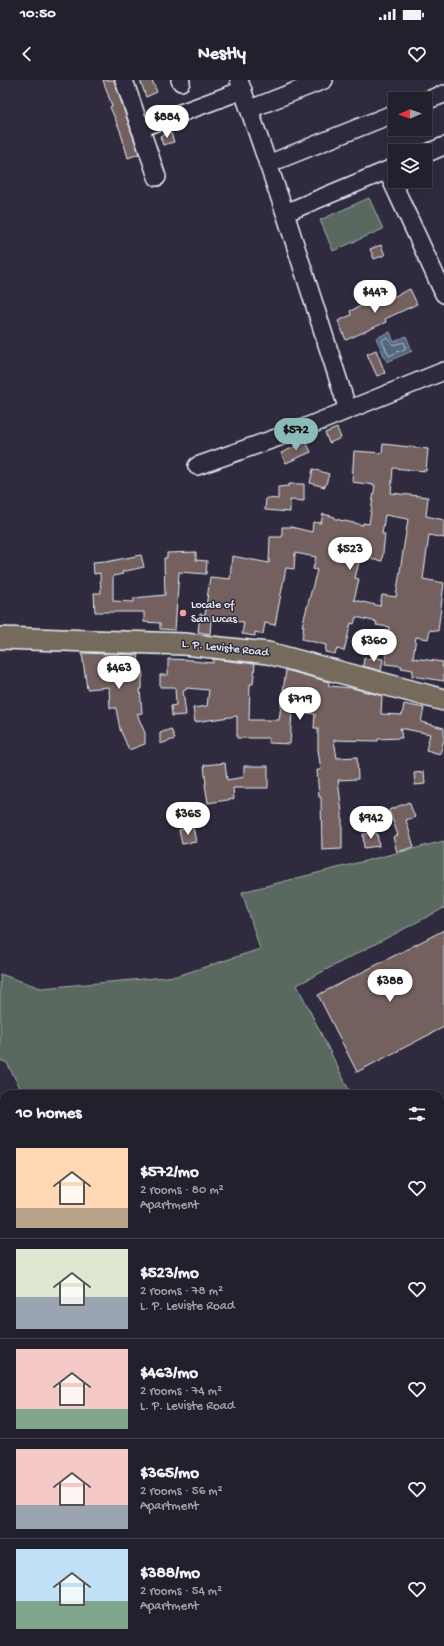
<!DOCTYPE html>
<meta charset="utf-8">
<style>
:root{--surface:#23202e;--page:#2b2836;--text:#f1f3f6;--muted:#a3a3aa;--line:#403e4a;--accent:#8bbbb9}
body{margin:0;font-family:"Gochi Hand",sans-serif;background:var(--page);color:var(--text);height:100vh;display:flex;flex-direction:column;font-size:15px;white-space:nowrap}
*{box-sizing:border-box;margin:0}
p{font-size:13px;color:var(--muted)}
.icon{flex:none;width:22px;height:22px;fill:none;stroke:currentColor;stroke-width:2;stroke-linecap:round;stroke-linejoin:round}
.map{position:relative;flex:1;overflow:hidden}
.side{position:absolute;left:0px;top:1010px;width:444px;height:556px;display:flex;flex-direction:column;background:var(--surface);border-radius:12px 12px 0 0;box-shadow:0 4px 16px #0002,0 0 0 1px var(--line)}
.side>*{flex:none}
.needle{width:26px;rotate:268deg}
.controls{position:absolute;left:388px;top:12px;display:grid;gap:8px}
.controls a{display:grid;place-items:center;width:44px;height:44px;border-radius:0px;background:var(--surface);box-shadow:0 4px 16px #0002,0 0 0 1px var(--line);font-size:20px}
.price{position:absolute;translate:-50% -34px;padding:0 9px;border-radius:14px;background:#fff;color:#222;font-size:13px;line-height:26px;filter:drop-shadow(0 1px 2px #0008)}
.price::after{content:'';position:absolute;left:50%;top:24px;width:12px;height:9px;margin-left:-6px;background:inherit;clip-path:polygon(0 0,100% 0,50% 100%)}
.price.active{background:var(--accent);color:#111}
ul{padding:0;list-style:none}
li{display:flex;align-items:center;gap:12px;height:100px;padding:0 16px}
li+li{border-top:1px solid var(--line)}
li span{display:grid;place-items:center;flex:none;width:112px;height:80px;border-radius:0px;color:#555}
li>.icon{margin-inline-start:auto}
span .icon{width:48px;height:48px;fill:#fffc;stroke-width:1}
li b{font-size:17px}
h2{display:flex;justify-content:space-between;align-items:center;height:48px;padding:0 16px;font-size:17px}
.status{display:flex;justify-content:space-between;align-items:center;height:28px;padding:0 20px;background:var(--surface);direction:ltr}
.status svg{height:11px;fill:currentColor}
header{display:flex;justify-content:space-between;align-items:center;height:52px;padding:0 16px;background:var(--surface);font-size:18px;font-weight:700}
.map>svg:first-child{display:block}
.green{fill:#5a6960;stroke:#a1adac}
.water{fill:#53677e;stroke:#8f9eaf}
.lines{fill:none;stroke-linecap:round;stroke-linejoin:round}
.shore{stroke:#acbac7;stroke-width:1}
.building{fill:#73615f;stroke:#e8f1f8;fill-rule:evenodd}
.minor-casing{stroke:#e8f1f8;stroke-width:20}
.major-casing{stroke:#e8f1f8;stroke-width:24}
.minor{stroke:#2f2a3d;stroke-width:17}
.major{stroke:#766a5c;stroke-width:21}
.poi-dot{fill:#ff9aa2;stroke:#2f2a3d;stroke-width:1.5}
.labels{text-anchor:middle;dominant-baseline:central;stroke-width:3;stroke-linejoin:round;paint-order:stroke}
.poi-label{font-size:12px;fill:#e8f1f8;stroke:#2f2a3d;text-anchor:start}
.street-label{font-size:12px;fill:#e8f1f8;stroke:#2f2a3d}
</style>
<div class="status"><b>10:50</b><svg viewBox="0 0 49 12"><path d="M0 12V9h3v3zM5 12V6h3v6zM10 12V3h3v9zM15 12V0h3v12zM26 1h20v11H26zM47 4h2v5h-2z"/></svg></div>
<header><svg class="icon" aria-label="back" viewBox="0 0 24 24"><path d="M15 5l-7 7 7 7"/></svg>Nestly<svg class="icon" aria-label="heart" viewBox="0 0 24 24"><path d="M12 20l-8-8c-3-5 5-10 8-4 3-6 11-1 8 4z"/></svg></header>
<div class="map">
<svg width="444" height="1566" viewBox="0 0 444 1566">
<rect width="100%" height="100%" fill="#2f2a3d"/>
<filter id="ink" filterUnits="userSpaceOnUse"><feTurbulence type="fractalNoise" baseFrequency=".025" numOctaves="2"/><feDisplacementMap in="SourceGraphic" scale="8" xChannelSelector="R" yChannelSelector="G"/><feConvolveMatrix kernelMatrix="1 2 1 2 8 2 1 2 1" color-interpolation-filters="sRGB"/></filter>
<g filter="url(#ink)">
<path class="green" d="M369,118L383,149L333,171L320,140Z
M444,761V828L297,905L351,1014H23L7,983L0,980V894L41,908L177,896L260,869L242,812Z
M440,1195L444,1203V1242L440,1241Z"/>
<path class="water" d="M390,252L394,262L406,256L412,271L387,282L376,258Z"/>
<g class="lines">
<path class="shore" d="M388,258L393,265L404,262L406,268L389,276L382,261L383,259Z"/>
</g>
<path class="building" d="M103,0H114L139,74L128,78L120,50L110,27L112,26Z
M140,0H152L157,12L146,17Z
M171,53L174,62L163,65L160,56Z
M381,165L385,175L374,179L370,169Z
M410,209L417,224L385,239L386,242L346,260L338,241L351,235L350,231L374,220L376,225Z
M376,270L385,293L377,296L367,274Z
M337,348L341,358L329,363L325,353Z
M306,362L311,372L286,383L281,373Z
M383,364L428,369L426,391L393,388L391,413L428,417L426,436L444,440V458L429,455L423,499L444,503L438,551L430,550L428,559L416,557L413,578L443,582L442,587H444V601L412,596L413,590L401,588L402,586L385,584L389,547L376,545L377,542L356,537L354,544L351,543L344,571L337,569L335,574L325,572L326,565L302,559L304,546H302L317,490L313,489L316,477L295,473L294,489L286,488L275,545L265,543L263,554L255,552V556L242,554L244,542L211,540L210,554L198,552L200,534L205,535L210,497L230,499L232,476L269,483L270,457H282V447H291L312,452L313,442L321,443L323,434L335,437V439L363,445V443L369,444L375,405L352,402L354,371L382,373ZM385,435L408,439L396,517L382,515L380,526L354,520L359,499L355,498L360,478L382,481L385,454H382Z
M313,389L329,394L325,407L310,403Z
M289,404H304V421L290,420V432L265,430L266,418L278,419V407L289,406Z
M196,472V480L207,481L206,494L179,492L175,550L160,549V543L144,542V532H95L94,513H101L100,493L94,494L93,482L106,481V482L141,475L144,487L122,492L123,494L113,496V521L134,522V518L165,515L164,478H167V473Z
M82,573L138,575L139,588H142L143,597H142V609H140L142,633L137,634L145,653V664L129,670L120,649L116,628H110L109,607L87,609Z
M371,577L383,579L381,591L363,586L364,578L371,579Z
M168,579L193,580V581L213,583V579L255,584L253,604H250L249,640H279L286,590L329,602V606L352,608L382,616L381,634L402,635L404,624L424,628L421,642L444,648V660L440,674L426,670L430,654L400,648L402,658L378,659V661L334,660L337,678L357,677L358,699L338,700L342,733V769L322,770L321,717H319L317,690H321L318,670V648H314L315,634L292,631L290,664L269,663V658H237V636L195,642L193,628L207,626L209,610L186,608V610H183L186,635L172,636L171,626L176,625L175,607H160V595H168Z
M171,649L175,659L160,664V653Z
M225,683L227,700L244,697V686H268V708H233L234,719L208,723L205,704H206L204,685Z
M424,692L425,704L415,705L414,693Z
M409,722L415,737L406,740L414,767L397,772L393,757L398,755L389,730Z
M193,747L196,762L182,764L179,750Z
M377,753L379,766L364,768L363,754Z
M444,850V947L357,992L318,915Z"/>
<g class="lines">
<defs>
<path id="minor" d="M124,0L157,97
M180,0L181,2
M239,0L285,133L348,330
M425,21L444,14
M250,29L324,0
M140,48L243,10
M425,74L444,66
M268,84L395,33
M387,91L444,214
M285,133L395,87
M197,386L296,351L444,291
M440,1438L444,1436
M186,1566L194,1562"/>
<path id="major" d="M0,558L184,564L268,573L444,620"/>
</defs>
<use href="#minor" class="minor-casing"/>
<use href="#major" class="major-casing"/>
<use href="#minor" class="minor"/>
<use href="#major" class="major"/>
</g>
</g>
<circle class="poi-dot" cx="183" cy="533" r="4"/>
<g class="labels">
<g class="poi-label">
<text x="191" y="526">Locale of<tspan x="191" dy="14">San Lucas</tspan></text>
</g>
<g class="street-label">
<text transform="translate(225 569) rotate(6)">L. P. Leviste Road</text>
</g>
</g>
</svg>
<div class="controls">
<a><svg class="needle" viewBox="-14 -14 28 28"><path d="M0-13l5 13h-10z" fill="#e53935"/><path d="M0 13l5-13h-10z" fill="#a3a3aa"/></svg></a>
<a><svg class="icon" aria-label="layers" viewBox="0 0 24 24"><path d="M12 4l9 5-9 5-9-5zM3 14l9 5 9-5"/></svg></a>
</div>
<b class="price" style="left:167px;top:59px">$884</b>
<b class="price" style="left:375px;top:234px">$447</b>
<b class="price active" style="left:296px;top:372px">$572</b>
<b class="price" style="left:350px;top:491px">$523</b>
<b class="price" style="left:374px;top:583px">$360</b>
<b class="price" style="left:119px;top:610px">$463</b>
<b class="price" style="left:300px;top:641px">$719</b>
<b class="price" style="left:188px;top:756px">$365</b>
<b class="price" style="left:371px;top:760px">$942</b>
<b class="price" style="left:390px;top:923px">$388</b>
<section class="side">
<h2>10 homes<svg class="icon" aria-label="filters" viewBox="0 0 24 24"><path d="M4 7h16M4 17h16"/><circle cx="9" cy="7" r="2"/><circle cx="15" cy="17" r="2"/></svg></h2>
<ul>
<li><span style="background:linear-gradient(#ffd9b3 75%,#b9a48a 0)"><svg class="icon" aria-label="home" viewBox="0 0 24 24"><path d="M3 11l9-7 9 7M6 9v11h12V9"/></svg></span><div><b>$572/mo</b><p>2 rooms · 80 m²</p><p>Apartment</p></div><svg class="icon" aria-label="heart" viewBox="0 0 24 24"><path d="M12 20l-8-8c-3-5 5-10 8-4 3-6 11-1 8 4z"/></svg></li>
<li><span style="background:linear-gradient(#dfe7d0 60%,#9aa5b1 0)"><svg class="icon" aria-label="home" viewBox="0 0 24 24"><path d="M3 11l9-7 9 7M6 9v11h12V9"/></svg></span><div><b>$523/mo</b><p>2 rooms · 78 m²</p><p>L. P. Leviste Road</p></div><svg class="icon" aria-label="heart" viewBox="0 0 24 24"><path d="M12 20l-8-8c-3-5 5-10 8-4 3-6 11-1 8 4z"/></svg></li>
<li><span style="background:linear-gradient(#f6c9c9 75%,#7fa58c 0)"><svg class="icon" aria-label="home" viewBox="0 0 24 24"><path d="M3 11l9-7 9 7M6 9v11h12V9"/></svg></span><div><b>$463/mo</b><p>2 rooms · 74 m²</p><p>L. P. Leviste Road</p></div><svg class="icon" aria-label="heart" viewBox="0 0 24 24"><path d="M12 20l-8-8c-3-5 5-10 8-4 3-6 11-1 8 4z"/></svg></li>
<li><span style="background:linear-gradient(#f6c9c9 70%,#9aa5b1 0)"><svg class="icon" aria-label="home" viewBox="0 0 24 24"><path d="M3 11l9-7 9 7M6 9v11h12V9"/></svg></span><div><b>$365/mo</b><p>2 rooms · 56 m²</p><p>Apartment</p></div><svg class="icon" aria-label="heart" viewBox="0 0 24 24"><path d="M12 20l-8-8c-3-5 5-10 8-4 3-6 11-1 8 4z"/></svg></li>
<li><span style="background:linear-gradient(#bfe0f5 65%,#7fa58c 0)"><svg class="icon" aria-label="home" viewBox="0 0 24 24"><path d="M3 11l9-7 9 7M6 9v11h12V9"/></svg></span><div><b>$388/mo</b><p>2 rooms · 54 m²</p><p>Apartment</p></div><svg class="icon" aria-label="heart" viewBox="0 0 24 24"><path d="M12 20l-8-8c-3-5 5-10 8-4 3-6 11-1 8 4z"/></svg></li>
</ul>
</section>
</div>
